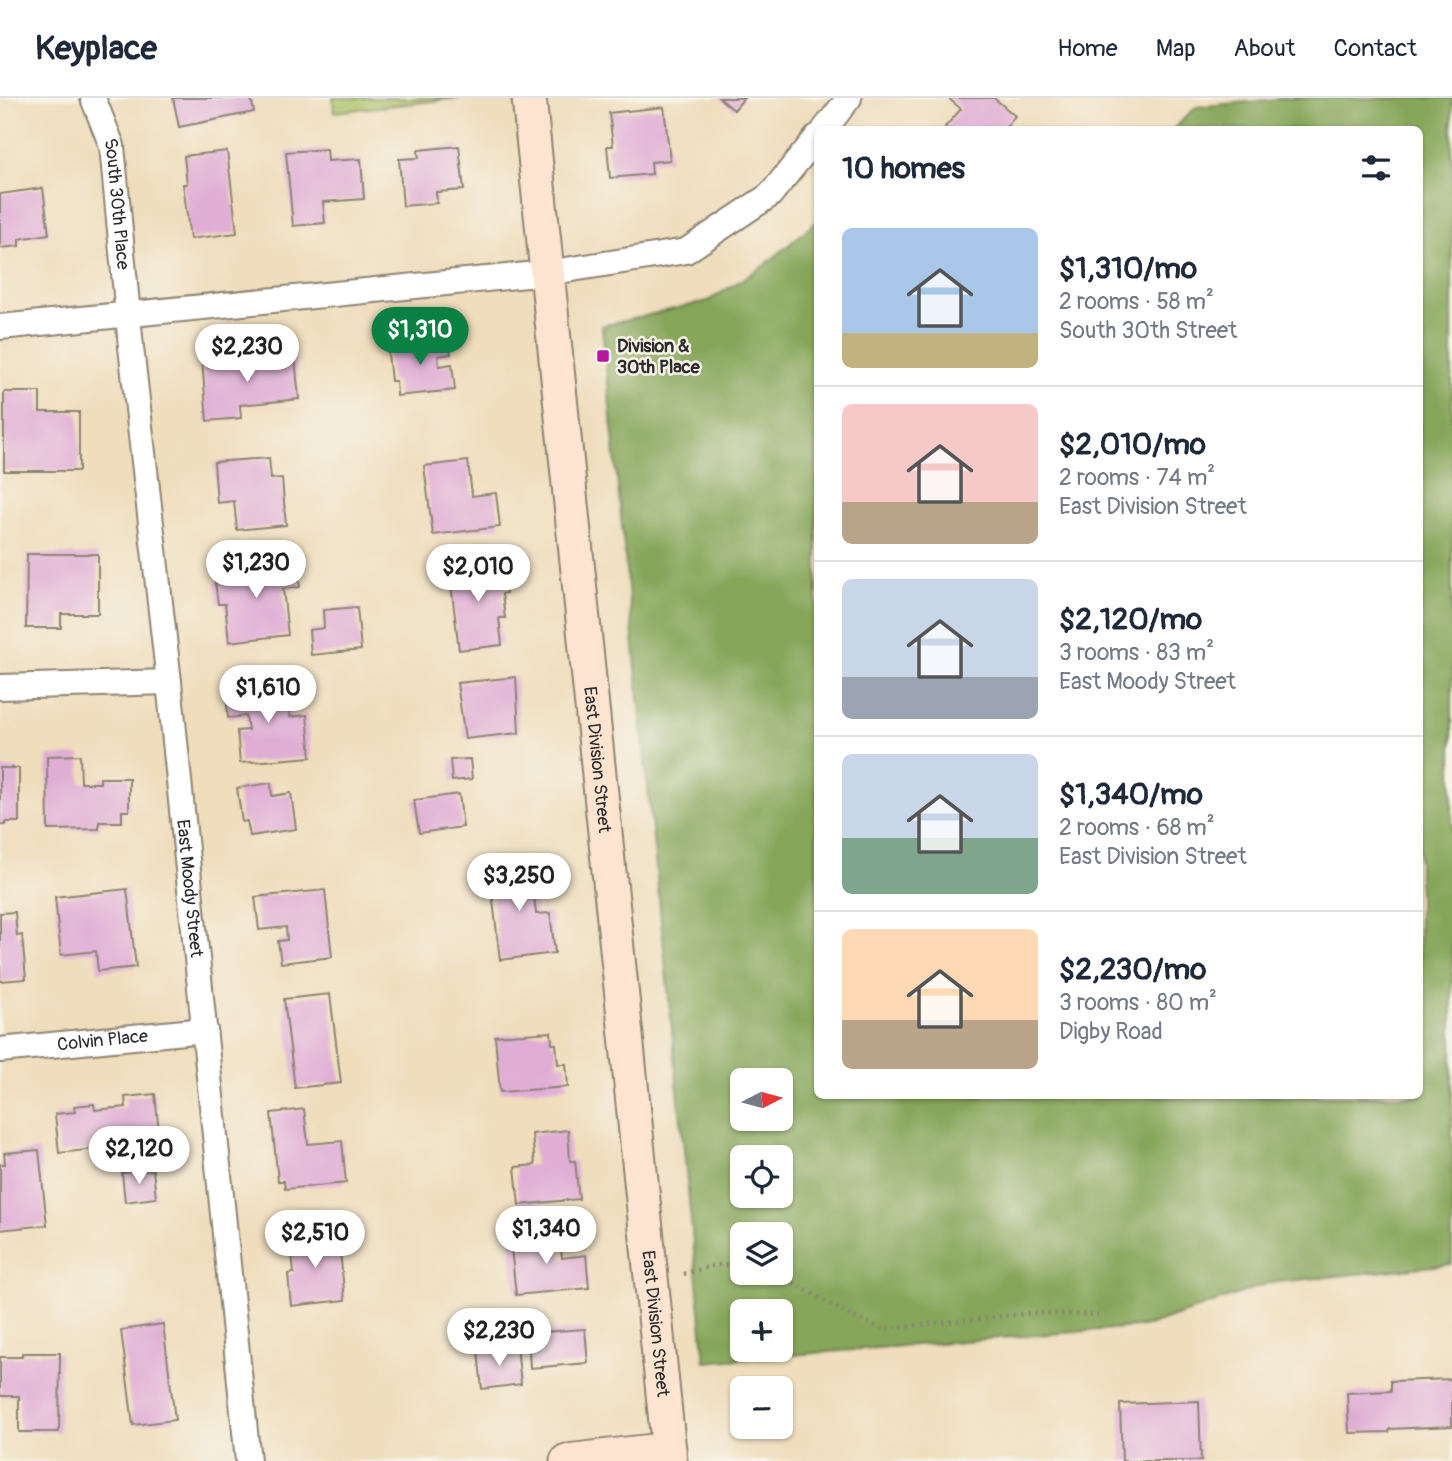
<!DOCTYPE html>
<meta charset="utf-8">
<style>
:root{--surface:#fff;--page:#f6f6f7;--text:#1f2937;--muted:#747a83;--line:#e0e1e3;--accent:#0b8043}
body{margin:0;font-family:Pangolin,sans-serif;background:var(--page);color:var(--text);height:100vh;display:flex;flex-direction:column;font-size:26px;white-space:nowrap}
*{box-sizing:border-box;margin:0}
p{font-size:23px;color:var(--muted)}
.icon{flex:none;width:38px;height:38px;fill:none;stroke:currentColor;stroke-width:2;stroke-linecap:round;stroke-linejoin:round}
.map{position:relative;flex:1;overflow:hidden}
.sheet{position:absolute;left:814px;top:28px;width:609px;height:973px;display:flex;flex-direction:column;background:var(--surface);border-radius:10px;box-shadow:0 2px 5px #0004}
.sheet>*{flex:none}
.needle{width:46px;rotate:84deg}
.buttons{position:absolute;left:730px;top:970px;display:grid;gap:14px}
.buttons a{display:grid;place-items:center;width:63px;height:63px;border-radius:10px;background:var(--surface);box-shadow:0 2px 5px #0004;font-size:35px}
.price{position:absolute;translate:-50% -60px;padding:0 16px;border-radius:24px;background:#fff;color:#222;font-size:23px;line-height:46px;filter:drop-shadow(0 2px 4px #0008)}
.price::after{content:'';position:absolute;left:50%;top:42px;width:21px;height:16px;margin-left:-10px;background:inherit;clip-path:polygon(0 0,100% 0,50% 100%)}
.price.active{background:var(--accent);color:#fff}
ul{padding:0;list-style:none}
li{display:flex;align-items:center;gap:21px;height:175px;padding:0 28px}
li+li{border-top:2px solid var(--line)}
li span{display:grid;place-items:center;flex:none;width:196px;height:140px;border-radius:10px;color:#555}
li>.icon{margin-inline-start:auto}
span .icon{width:84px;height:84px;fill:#fffc;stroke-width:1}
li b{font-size:30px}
h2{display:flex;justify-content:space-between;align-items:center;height:84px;padding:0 28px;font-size:30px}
header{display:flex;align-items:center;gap:42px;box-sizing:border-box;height:98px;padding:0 35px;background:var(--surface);border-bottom:2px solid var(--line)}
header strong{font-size:33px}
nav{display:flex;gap:38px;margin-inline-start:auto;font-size:24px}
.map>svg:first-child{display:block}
.green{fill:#a8bf64;stroke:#6a7548;stroke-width:2}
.forest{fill:#86a65a;stroke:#586842;stroke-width:2;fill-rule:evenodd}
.building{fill:#e0aed5}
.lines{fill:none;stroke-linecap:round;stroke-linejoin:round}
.street-casing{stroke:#8d8473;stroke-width:28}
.secondary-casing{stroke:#8d8473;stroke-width:37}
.path{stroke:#8d8473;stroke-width:4.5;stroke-dasharray:2 5;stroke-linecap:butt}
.street{stroke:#fff;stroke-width:24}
.secondary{stroke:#fde4d0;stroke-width:33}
.poi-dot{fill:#b5179e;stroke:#f7f3e8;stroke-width:2.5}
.labels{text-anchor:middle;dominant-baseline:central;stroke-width:5;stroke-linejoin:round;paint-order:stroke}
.street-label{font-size:18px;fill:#2b2b2b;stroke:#f7f3e8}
.poi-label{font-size:18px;font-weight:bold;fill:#2b2b2b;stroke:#f7f3e8;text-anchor:start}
</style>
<header>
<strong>Keyplace</strong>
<nav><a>Home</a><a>Map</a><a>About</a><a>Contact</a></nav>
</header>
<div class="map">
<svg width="1452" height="1363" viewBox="0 0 1452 1363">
<rect width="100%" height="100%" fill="#f7f3e8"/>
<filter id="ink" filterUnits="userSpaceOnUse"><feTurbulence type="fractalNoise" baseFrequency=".0143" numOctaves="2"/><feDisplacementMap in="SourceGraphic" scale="14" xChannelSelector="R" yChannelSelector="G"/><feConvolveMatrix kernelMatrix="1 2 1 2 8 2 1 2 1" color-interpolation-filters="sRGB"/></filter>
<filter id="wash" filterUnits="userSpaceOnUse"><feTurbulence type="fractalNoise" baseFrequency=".00686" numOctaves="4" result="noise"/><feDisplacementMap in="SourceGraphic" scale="28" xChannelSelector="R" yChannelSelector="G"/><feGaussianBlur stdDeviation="1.57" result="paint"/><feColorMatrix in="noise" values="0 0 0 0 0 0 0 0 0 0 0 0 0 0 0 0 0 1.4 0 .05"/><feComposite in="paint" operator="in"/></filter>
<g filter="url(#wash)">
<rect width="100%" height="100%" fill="#efddbb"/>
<path class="green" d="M333,0H460L334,14Z"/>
<path class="forest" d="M1288,0H1452V1166L1269,1185L1148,1228L705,1264L602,228L708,203L765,167L817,123V998H1419V32L1173,31L1196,9ZM742,982H780V1020H742ZM742,1059H780V1097H742ZM742,1136H780V1174H742ZM742,1213H780V1251H742Z"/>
<g id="blocks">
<path class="building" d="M173,0H251L254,14L179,29Z
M719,0H744L734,12Z
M948,0H994L1015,18L1004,32H948L945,29L961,11Z
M664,9L670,62L651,64L652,76L610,80L607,48H613L609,15Z
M459,48L464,92L436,94L437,105L403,108L399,61L419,60L418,52Z
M327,51L328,63L361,61L364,101L323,104L325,125L293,128L286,54Z
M227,53L237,135L190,141L183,86H187L184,58Z
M43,90L49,136L19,141V148L0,150V96Z
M449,240L451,256L438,258L439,268L452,266L455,292L397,298L396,283H391L387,246Z
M265,257L266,262L295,260L299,301L240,307L241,320L207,323L202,263Z
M4,294H40V314H79V373H4Z
M269,360L271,381L282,380L286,427L237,432L234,403L217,405L214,364Z
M468,363L472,398L496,395L500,429L433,437L424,368Z
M27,456H98V516H61V530H26Z
M296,463L300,489L283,491L288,537L229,544L225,506H218L215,484H220L219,472Z
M503,464L506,495L502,496L505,520H499L502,547L459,552L449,470Z
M357,509L361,552L311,557L309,532L324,530L323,512Z
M516,579L519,635L465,641L457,585Z
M287,586L290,619L307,617L311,659L240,665L237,633L248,632L246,618L228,620L226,592Z
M80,657L81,685H100V680H129V713H122V724H99V731L48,732L47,658Z
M470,661L472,681L452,683L450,662Z
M0,670H19V724H6V727H0Z
M271,685L272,698L291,695L296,731L250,738L247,723L242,724L237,690Z
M459,696L463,729L419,735L414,702Z
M530,763L536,816L550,815L555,855L500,862L489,768Z
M127,791L136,869L98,873L96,853L61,857L55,799Z
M325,792L332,859L281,865L278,843L287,842L286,829L259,832L255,799Z
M15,814L17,838L22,837L26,881L0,883V815Z
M330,896L341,985L295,990L284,901Z
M551,934L552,946H556L558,966H566L568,989L500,994L495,938Z
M155,996L160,1044L59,1055L55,1016L75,1014L74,1008L94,1006L95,1012L126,1009L125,999Z
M304,1011L308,1046L342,1043L346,1085L285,1091L284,1083H278L271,1015Z
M568,1032L570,1063H575L579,1101L519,1107L515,1069L535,1067L532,1036Z
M39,1052L47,1127L0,1132V1066H5L4,1055Z
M153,1072L156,1100L125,1104L122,1075Z
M327,1131L329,1154L340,1153L345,1202L291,1208L288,1176L294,1175L290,1135Z
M559,1136L562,1160L586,1157L589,1190L516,1197L510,1140Z
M163,1226L175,1322L133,1327L121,1232Z
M585,1231L588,1265L530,1270L528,1235Z
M517,1249L521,1286L482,1291L478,1253Z
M22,1255H60L59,1334H19V1298H0V1259H22Z
M1452,1281V1328L1390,1331L1389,1334L1349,1335L1347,1295L1391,1293V1283Z
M1199,1303L1201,1363H1122L1120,1306Z"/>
</g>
</g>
<g filter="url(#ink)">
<use href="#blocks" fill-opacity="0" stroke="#8d8473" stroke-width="2"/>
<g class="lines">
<defs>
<g id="street">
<path id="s1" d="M93,0L112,48L131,249L169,584L248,1363"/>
<path d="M824,32L849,0"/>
<path d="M0,229L547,175L686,153L770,97L817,39"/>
<path d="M0,589L169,584"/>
<path id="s2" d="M0,952L205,932"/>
</g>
<g id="secondary">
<path id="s3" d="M529,0L670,1363"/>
<path d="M567,1363L669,1351"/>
</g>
</defs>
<use href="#street" class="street-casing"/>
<use href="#secondary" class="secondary-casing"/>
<path class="path" d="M768,1174L799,1188L851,1218L883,1231L1032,1215L1098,1217
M684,1176L715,1167H742"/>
<use href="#street" class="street"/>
<use href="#secondary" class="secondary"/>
</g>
</g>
<rect class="poi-dot" x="596" y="251" width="14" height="14" rx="3.5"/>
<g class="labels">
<g class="street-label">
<text stroke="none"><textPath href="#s1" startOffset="110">South 30th Place</textPath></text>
<text stroke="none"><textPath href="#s3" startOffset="665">East Division Street</textPath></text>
<text stroke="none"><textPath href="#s1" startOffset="798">East Moody Street</textPath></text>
<text stroke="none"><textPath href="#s2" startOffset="103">Colvin Place</textPath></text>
<text stroke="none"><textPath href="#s3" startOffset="1232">East Division Street</textPath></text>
</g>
<g class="poi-label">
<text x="617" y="248">Division &amp;<tspan x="617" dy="21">30th Place</tspan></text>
</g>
</g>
</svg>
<div class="buttons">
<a><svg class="needle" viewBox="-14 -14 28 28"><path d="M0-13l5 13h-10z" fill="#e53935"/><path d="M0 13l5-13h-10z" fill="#747a83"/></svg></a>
<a><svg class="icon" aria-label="locate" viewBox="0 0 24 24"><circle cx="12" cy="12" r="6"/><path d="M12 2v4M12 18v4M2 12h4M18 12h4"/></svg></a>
<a><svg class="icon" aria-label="layers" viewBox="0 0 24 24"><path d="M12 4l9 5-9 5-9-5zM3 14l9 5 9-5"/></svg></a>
<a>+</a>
<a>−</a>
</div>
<b class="price active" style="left:420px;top:269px">$1,310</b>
<b class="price" style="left:247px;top:286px">$2,230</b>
<b class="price" style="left:256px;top:502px">$1,230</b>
<b class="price" style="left:478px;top:506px">$2,010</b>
<b class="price" style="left:268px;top:627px">$1,610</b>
<b class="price" style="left:519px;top:815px">$3,250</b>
<b class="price" style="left:139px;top:1088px">$2,120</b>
<b class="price" style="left:546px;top:1168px">$1,340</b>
<b class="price" style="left:315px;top:1172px">$2,510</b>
<b class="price" style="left:499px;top:1270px">$2,230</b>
<section class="sheet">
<h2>10 homes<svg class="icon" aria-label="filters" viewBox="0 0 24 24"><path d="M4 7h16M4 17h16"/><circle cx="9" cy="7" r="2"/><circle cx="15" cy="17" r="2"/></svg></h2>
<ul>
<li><span style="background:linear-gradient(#a9c7e8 75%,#c2b280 0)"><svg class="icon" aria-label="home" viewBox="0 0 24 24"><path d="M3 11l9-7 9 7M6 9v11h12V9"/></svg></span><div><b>$1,310/mo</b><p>2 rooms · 58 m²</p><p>South 30th Street</p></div></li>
<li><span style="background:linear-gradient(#f6c9c9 70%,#b9a48a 0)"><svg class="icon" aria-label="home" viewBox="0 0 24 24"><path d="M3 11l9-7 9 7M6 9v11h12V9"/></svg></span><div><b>$2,010/mo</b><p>2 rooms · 74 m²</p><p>East Division Street</p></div></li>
<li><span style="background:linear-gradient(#c9d6e8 70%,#9aa5b1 0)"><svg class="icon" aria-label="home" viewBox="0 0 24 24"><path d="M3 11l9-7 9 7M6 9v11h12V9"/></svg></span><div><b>$2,120/mo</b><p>3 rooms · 83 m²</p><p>East Moody Street</p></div></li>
<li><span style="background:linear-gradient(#c9d6e8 60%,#7fa58c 0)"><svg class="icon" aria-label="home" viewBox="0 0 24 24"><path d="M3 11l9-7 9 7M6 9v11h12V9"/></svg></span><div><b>$1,340/mo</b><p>2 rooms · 68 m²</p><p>East Division Street</p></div></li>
<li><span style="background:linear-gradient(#ffd9b3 65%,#b9a48a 0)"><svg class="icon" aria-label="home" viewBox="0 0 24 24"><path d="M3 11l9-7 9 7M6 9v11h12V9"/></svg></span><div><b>$2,230/mo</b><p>3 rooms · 80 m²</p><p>Digby Road</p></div></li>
</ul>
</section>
</div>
